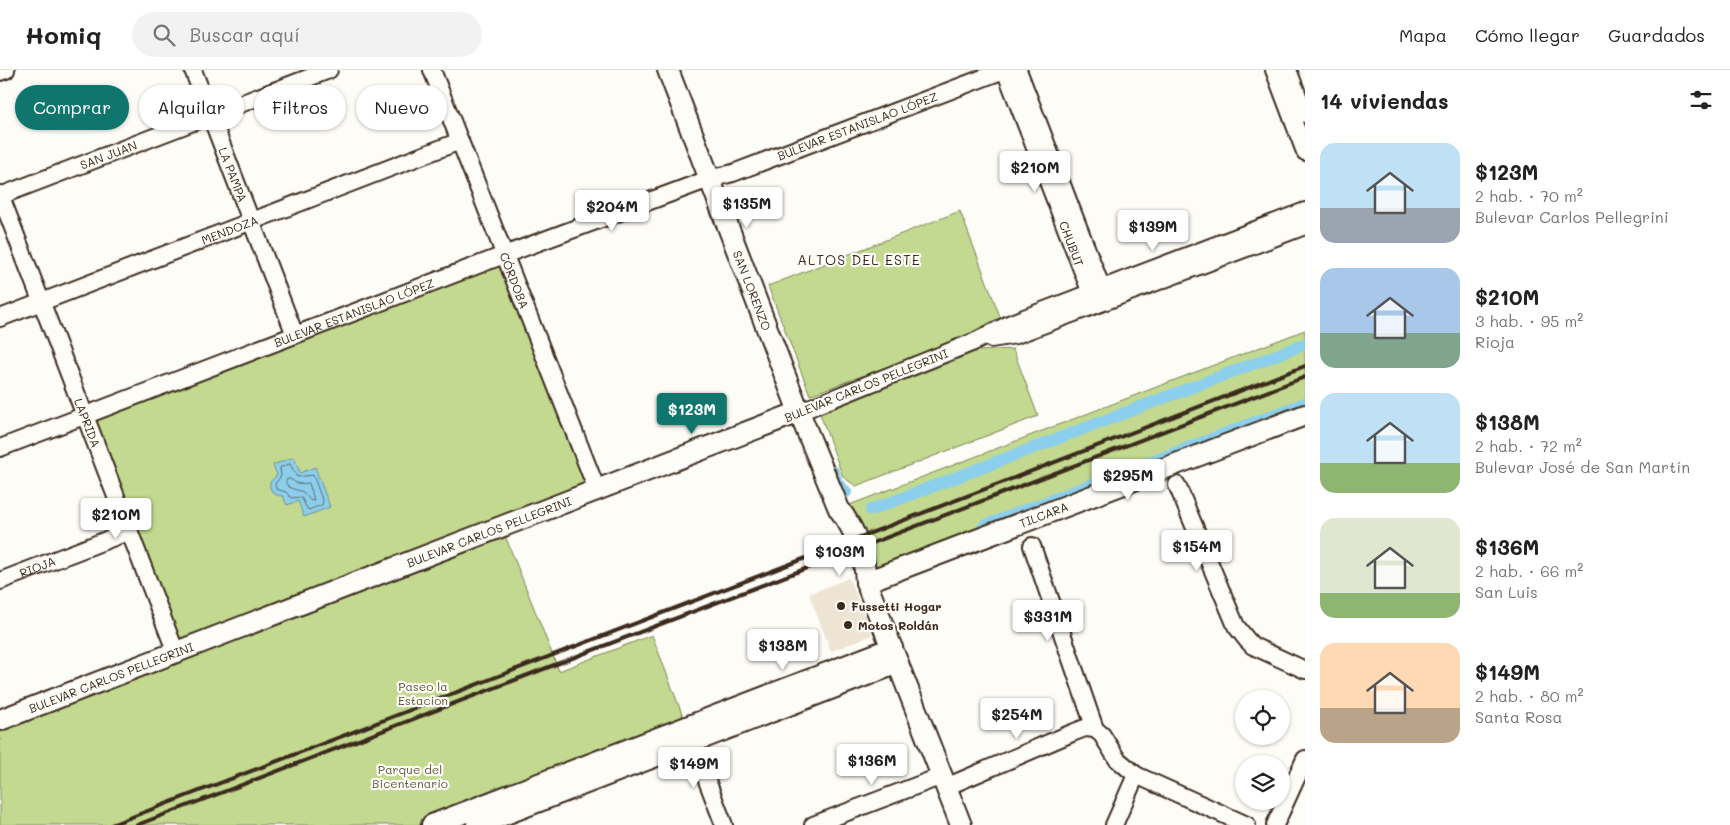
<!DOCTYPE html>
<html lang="es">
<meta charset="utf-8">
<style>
:root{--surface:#fff;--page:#f2f2f2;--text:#222;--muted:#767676;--line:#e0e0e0;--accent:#0f766e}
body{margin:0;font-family:Mali,sans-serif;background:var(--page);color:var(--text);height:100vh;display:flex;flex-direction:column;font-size:19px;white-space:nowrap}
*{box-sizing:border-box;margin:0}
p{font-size:16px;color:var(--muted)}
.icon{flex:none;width:28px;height:28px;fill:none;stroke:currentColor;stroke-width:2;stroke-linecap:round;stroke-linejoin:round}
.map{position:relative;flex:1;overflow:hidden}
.drawer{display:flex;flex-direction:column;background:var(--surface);width:425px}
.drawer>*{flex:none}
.top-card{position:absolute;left:15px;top:15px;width:475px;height:45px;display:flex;gap:10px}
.controls{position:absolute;left:1235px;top:620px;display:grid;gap:10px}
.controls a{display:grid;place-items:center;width:55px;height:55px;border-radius:50%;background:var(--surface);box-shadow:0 1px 4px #0004;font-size:25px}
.price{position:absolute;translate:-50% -42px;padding:0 11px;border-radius:5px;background:#fff;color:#222;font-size:16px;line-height:32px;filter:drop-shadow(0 1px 2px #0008)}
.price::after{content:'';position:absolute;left:50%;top:30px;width:15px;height:11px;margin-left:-8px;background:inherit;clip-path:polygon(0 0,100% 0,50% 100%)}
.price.active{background:var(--accent);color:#fff}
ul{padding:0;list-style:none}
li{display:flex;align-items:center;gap:15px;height:125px;padding:0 15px}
li span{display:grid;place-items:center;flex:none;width:140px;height:100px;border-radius:15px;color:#555}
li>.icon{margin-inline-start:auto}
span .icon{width:60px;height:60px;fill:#fffc;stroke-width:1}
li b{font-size:21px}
h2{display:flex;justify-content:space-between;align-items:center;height:60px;padding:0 15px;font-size:21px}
.pill{padding:0 18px;border-radius:22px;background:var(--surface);box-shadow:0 1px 4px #0004;font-size:18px;line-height:45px}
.pill.active{background:var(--accent);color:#fff}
header{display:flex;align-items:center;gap:30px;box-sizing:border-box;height:70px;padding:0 25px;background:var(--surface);border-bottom:1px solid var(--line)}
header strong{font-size:24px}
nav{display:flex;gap:28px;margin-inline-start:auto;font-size:18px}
.search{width:350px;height:45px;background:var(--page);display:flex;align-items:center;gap:12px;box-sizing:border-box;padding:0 18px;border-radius:28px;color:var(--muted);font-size:19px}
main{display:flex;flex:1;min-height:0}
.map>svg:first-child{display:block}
.built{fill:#ede4d3}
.green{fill:#c2d98f;stroke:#7e8256}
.water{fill:#8ccfed;stroke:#6c8d9a}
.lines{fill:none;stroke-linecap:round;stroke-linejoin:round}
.shore{stroke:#5b6c71;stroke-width:1}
.canal{stroke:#8ccfed;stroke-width:12}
.minor-casing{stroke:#3b2a1e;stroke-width:20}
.major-casing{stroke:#3b2a1e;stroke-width:24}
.minor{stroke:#fdfcf7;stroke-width:16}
.major{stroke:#fdfcf7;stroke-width:20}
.rail{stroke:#3b2a1e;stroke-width:4}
.poi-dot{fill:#3b2a1e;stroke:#fdfcf7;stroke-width:2}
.labels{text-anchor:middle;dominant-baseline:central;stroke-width:4.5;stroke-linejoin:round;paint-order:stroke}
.street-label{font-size:12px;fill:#3b2a1e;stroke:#fdfcf7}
.poi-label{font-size:12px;font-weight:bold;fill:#3b2a1e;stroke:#fdfcf7;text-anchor:start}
.park-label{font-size:12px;fill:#5d563a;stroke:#fdfcf7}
.neighbourhood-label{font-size:14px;letter-spacing:1px;fill:#3b2a1e;stroke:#fdfcf7}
</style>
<header>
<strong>Homiq</strong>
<div class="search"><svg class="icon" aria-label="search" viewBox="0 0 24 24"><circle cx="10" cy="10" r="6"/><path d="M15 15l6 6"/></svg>Buscar aquí</div>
<nav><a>Mapa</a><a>Cómo llegar</a><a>Guardados</a></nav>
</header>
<main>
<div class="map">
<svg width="1305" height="755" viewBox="0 0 1305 755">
<rect width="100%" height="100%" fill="#fdfcf7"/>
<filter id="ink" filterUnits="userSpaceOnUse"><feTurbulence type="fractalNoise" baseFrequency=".02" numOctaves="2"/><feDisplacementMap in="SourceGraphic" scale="10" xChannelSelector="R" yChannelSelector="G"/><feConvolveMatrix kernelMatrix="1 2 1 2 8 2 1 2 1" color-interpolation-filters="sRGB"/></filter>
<g filter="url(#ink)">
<path class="built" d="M849,508L872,565L831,581L809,524Z"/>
<path class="green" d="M960,141L1001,249L976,264L810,325L768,216Z
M504,185L597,420L502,458L559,601L652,565L687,657L432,755H0V650L176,582L85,345Z
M1305,260V346L866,512C849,491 839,466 839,439Z
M1013,279L1038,346L856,416L843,407L820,344L978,281Z"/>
<path class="water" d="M294,387L300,403L315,397L330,437L304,447L298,431L287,435L283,426C274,426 269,421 270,412L277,405L273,395Z"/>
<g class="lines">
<path class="shore" d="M290,394L297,407L313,405L323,432L322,435L308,440L301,427L291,428L286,422L276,419L275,414L281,406L280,398Z
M287,409H290L298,414L309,413L314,430L311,431L303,422C296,419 289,420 286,413Z"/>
<path class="canal" d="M833,401L837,413L846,422
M871,440L1305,274
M984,456L1305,333"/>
<defs>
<g id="minor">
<path id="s1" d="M193,0L295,265"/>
<path id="s2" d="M432,0L597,420"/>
<path id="s3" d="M1005,0L1094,231"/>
<path d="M1018,0L1106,229"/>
<path d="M1274,0L1305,82"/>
<path d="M1288,0L1305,44"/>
<path d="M0,2L6,0"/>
<path id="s4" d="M0,124L176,583"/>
<path id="s5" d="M0,126L329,0"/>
<path id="s6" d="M0,248L460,71"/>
<path d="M991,269L1016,265L1305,156"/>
<path d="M799,342L976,271L1011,253L1305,141"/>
<path id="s7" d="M0,378L504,185L709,109L733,103L1004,0"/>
<path d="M1177,415L1236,556L1247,570L1253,576L1305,600"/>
<path d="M1032,476L1095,659L1102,665L1117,689L1136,705L1247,755"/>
<path id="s8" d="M0,511L130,461"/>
<path d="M688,661L724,755"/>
<path d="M946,717L1072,663L1085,658L1095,659"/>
<path d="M813,755L942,706"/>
<path d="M1114,755L1136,705"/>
<path d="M1275,755L1305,689"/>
</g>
<g id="major">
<path id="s9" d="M668,0L799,342L839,439C855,460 865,486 866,512L961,755"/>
<path id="s10" d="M866,512L1305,345"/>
<path id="s11" d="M0,650L799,342"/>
<path d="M432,755L892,578"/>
<path d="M477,755L898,593"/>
</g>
</defs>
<use href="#minor" class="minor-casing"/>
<use href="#major" class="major-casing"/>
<use href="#minor" class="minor"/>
<use href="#major" class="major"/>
<path class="rail" d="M111,755L1305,296
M137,755L1305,307"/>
</g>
</g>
<g class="poi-dot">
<circle cx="841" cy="536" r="5"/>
<circle cx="848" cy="555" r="5"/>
</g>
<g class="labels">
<g class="street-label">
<text stroke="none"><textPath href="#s7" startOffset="916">BULEVAR ESTANISLAO LÓPEZ</textPath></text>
<text stroke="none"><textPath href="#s5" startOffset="116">SAN JUAN</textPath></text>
<text stroke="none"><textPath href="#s1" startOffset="112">LA PAMPA</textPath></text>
<text stroke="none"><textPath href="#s6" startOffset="246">MENDOZA</textPath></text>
<text stroke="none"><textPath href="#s3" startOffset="186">CHUBUT</textPath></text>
<text stroke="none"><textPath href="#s2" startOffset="226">CÓRDOBA</textPath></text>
<text stroke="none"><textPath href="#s9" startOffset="236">SAN LORENZO</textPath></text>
<text stroke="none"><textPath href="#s7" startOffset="379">BULEVAR ESTANISLAO LÓPEZ</textPath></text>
<text transform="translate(866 315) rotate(-22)">BULEVAR CARLOS PELLEGRINI</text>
<text stroke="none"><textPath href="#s4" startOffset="245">LAPRIDA</textPath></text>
<text stroke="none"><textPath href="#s10" startOffset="190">TILCARA</textPath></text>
<text stroke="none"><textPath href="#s11" startOffset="524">BULEVAR CARLOS PELLEGRINI</textPath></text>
<text stroke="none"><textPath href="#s8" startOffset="40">RIOJA</textPath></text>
<text stroke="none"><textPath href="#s11" startOffset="119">BULEVAR CARLOS PELLEGRINI</textPath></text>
</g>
<g class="poi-label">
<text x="851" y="536">Fussetti Hogar</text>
<text x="858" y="555">Motos Roldán</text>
</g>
<g class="park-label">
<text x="423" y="616">Paseo la<tspan x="423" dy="14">Estacion</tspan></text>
<text x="410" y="699">Parque del<tspan x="410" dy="14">Bicentenario</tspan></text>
</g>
<g class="neighbourhood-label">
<text x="859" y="189">ALTOS DEL ESTE</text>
</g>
</g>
</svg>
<div class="controls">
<a><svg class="icon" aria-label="locate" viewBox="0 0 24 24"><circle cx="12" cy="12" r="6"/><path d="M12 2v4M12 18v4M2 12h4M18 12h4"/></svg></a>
<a><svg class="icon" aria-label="layers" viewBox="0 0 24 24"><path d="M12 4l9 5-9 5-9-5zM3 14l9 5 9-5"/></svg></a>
</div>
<b class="price" style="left:1035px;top:123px">$210M</b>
<b class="price" style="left:747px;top:159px">$135M</b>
<b class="price" style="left:612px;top:162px">$204M</b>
<b class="price" style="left:1153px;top:182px">$139M</b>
<b class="price active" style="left:692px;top:365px">$123M</b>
<b class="price" style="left:1128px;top:431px">$295M</b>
<b class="price" style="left:116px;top:470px">$210M</b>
<b class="price" style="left:1197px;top:502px">$154M</b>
<b class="price" style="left:840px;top:507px">$103M</b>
<b class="price" style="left:1048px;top:572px">$331M</b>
<b class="price" style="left:783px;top:601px">$138M</b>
<b class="price" style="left:1017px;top:670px">$254M</b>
<b class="price" style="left:872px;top:716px">$136M</b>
<b class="price" style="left:694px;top:719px">$149M</b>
<div class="top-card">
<a class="pill active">Comprar</a>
<a class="pill">Alquilar</a>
<a class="pill">Filtros</a>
<a class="pill">Nuevo</a>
</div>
</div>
<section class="drawer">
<h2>14 viviendas<svg class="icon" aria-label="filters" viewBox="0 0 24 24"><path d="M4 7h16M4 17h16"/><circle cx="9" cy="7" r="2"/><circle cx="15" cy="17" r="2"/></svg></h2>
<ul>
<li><span style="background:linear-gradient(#bfe0f5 65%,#9aa5b1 0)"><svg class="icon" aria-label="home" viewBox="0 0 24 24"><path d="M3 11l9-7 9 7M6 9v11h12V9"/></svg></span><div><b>$123M</b><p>2 hab. · 70 m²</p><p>Bulevar Carlos Pellegrini</p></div></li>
<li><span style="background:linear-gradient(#a9c7e8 65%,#7fa58c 0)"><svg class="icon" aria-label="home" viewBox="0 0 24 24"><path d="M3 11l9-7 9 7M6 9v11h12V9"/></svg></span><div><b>$210M</b><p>3 hab. · 95 m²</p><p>Rioja</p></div></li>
<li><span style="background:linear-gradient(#bfe0f5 70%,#8fb573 0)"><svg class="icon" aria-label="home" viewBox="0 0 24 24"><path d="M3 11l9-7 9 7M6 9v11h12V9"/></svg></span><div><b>$138M</b><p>2 hab. · 72 m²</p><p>Bulevar José de San Martín</p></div></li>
<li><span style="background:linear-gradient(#dfe7d0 75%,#8fb573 0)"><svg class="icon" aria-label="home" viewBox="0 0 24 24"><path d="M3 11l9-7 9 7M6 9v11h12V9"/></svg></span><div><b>$136M</b><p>2 hab. · 66 m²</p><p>San Luis</p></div></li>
<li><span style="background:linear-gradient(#ffd9b3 65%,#b9a48a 0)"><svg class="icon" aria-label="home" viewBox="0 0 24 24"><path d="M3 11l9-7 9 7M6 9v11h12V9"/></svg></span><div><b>$149M</b><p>2 hab. · 80 m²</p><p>Santa Rosa</p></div></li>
</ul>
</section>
</main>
